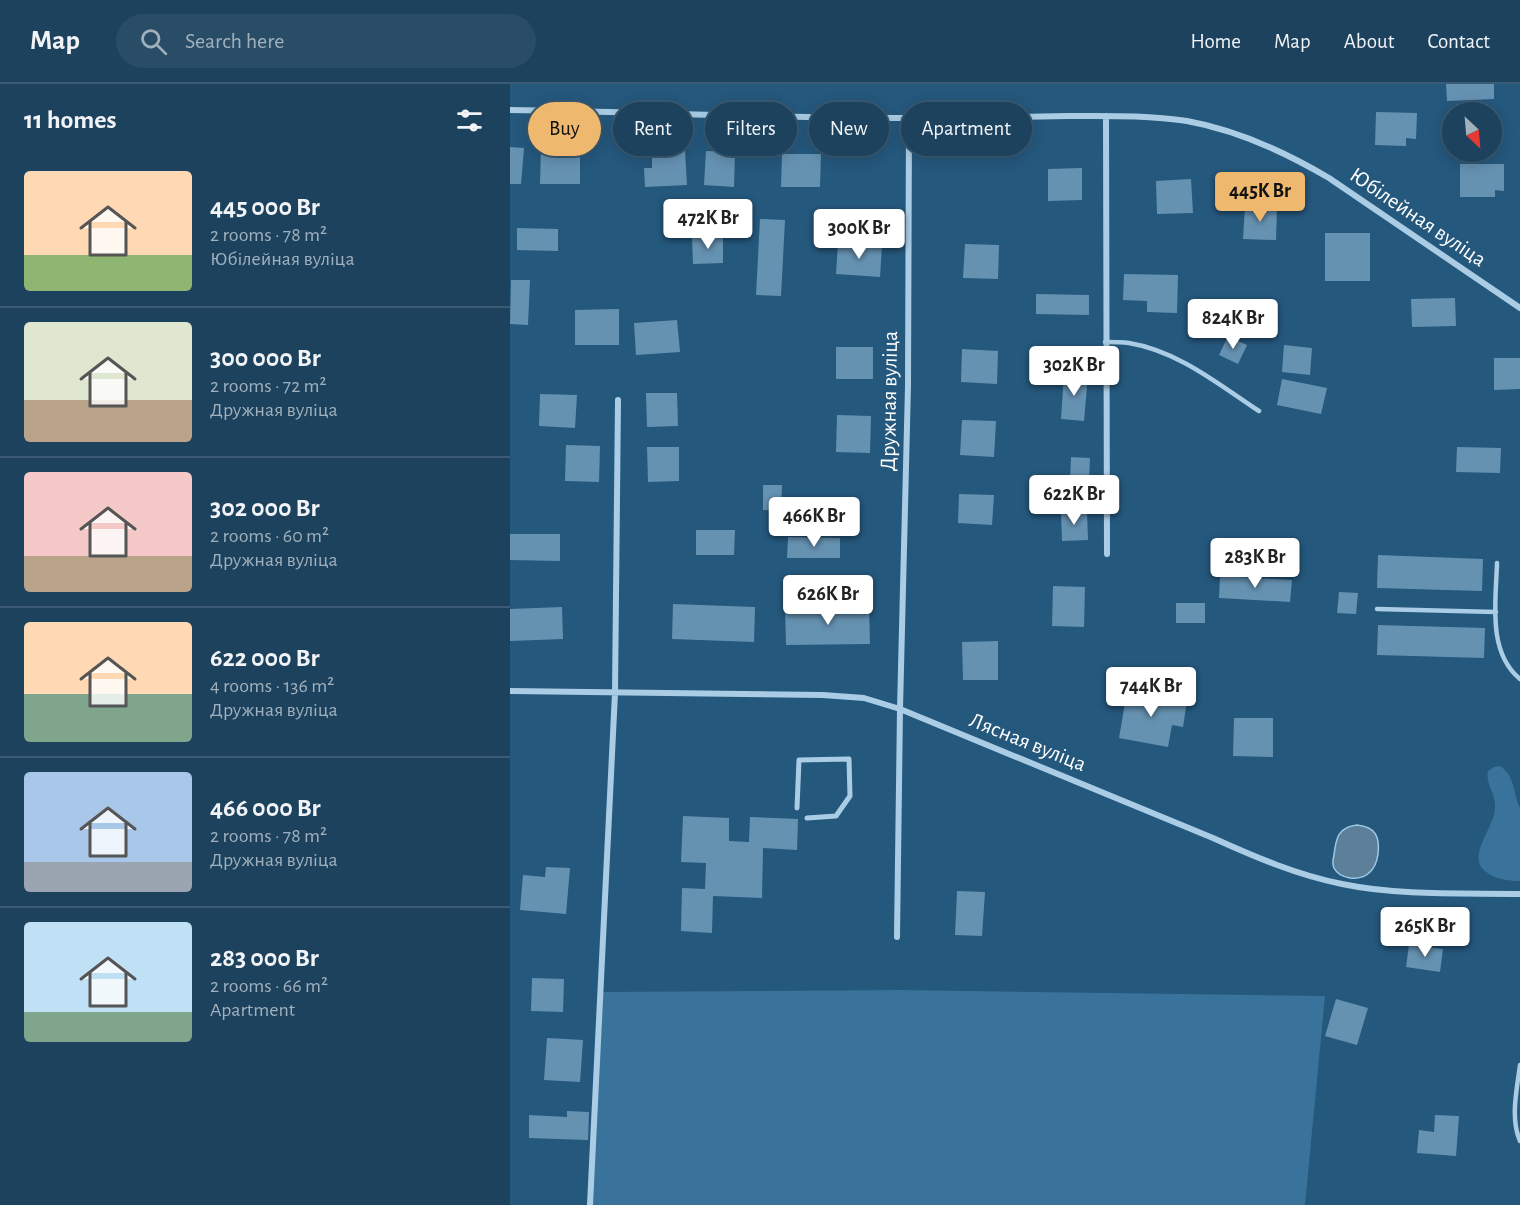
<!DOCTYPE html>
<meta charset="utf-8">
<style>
:root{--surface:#1c425e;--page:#294d67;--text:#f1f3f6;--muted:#a0b0bc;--line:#3a5b73;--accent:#eeb86f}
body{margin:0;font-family:"Alegreya Sans",sans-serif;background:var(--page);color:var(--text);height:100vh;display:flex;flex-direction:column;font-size:22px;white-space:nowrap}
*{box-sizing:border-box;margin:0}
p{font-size:20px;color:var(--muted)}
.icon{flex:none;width:33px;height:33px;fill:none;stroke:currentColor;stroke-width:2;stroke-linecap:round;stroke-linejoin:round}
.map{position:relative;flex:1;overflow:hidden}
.drawer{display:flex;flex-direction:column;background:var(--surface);width:510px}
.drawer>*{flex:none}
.guide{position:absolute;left:18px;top:18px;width:570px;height:54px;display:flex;gap:12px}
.needle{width:39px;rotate:154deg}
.controls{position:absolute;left:932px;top:18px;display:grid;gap:12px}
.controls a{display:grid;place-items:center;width:60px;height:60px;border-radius:50%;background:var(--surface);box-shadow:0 3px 15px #0003,0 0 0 2px var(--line);font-size:30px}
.price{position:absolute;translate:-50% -51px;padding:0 14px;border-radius:6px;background:#fff;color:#222;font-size:20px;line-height:39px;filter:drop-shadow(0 2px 3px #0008)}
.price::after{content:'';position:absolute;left:50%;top:36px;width:18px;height:14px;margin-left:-9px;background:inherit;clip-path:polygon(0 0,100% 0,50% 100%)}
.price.current{background:var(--accent);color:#111}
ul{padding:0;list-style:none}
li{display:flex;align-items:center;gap:18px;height:150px;padding:0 24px}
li+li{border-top:2px solid var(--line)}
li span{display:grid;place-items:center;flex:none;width:168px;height:120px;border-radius:6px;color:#555}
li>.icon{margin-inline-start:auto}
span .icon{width:72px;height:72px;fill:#fffc;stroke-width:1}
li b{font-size:26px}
h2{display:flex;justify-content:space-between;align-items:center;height:72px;padding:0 24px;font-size:26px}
.tag{padding:0 21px;border-radius:27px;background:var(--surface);box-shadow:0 3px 15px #0003,0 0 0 2px var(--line);font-size:21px;line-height:54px}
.tag.current{background:var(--accent);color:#111}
header{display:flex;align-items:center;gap:36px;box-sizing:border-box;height:84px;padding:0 30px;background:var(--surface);border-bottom:2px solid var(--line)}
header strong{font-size:28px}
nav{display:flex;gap:33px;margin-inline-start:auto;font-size:21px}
.search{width:420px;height:54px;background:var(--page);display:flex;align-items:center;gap:15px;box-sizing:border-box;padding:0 21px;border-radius:33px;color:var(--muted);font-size:22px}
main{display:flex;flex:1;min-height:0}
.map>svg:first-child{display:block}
.green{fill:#39729a}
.water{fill:#5c809a;stroke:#9fc9e6;stroke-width:1.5}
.building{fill:#6692b2}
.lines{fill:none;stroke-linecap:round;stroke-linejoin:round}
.service{stroke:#aacde5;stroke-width:4.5}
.pedestrian{stroke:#aacde5;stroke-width:5}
.minor{stroke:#aacde5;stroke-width:6}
.labels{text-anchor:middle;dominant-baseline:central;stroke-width:5;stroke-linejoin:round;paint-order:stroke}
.street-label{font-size:22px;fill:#fff;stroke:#25587d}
</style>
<header>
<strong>Map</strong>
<div class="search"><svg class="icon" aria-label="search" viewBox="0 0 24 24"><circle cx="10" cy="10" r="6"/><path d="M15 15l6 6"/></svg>Search here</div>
<nav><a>Home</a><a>Map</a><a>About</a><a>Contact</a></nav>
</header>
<main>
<section class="drawer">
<h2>11 homes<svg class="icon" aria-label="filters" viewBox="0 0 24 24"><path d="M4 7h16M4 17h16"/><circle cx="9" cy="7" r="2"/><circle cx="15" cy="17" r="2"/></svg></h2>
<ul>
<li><span style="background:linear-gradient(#ffd9b3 70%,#8fb573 0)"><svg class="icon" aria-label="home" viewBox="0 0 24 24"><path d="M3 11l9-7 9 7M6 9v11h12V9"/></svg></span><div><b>445 000 Br</b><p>2 rooms · 78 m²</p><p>Юбілейная вуліца</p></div></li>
<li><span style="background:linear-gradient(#dfe7d0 65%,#b9a48a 0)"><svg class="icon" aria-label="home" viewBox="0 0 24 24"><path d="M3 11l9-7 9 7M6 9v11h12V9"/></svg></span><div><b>300 000 Br</b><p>2 rooms · 72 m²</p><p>Дружная вуліца</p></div></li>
<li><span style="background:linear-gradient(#f6c9c9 70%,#b9a48a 0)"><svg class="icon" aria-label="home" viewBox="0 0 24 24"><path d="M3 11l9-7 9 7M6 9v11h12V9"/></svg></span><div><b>302 000 Br</b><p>2 rooms · 60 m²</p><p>Дружная вуліца</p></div></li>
<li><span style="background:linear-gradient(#ffd9b3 60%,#7fa58c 0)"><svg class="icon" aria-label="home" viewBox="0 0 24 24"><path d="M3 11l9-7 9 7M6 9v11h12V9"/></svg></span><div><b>622 000 Br</b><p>4 rooms · 136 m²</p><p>Дружная вуліца</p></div></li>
<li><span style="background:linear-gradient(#a9c7e8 75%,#9aa5b1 0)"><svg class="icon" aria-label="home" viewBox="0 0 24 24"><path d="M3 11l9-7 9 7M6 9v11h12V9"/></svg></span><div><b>466 000 Br</b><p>2 rooms · 78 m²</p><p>Дружная вуліца</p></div></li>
<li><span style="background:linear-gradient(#bfe0f5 75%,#7fa58c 0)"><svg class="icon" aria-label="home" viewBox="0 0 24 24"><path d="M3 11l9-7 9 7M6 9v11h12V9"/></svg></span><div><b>283 000 Br</b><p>2 rooms · 66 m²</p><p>Apartment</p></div></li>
</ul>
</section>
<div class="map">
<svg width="1010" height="1121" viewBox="0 0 1010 1121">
<rect width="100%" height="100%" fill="#25587d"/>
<path class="green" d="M990,682C1006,693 1002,707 1010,724V797C998,797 984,795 975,787C956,771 985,744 985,723C986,710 975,700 978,687L984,683Z
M390,906L815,912L795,1121H80L90,908Z"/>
<path class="water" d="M847,741C866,743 870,753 868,770C866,786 856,796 840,794C834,793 827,790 824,784C822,780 823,775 824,771C826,754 828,743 847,741Z"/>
<path class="building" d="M936,0H984V15L937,17Z
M866,28L907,29L906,55L896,54V62L865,61Z
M0,63L14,64L11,100H0Z
M31,63H70V100H30Z
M175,66L177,101L135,103L134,84H142V68Z
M196,67L225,68L224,103L194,101Z
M272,70H311L310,103H271Z
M950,80H994V107L985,106V113H950Z
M572,84V116L538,117V85Z
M681,95L683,129L647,130L646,97Z
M735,122L767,124L766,156L733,155Z
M250,135L275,136L271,212L246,211Z
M7,144L48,145V167L7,166Z
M815,149H860V197H815Z
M213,153V179L183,180L182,154Z
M328,158L372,161L370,193L326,190Z
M455,160L489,161L488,195L453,194Z
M614,190L668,191L667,229L637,228V217L613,216Z
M1,196H20L18,241L0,240Z
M526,210L579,211V231L526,230Z
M945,214L946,242L902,243L901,215Z
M109,225V261H65V226Z
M167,236L170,268L126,271L124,239Z
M718,252L737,261L728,280L709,271Z
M774,261L802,264L800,291L772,288Z
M326,263H363V295H326Z
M452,265L488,267L487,300L451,298Z
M984,274H1010V305L984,306Z
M554,289L578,291L574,337L551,335Z
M772,295L817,304L811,330L767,321Z
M136,309H167L168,342L137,343Z
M30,310L67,311L65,344L29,342Z
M327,331L361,332L360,369L326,368Z
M452,336L486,337L484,373L450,371Z
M56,361L90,362L89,398L55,397Z
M137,363H169V397L138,398Z
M947,363L991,364L990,389L946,388Z
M561,373L580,374L579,397L560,396Z
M253,401H272L271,427L253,426Z
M449,410L484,411L482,441L448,439Z
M577,428L578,456L552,457L551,429Z
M186,446H225L224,471H186Z
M0,450H50V477L0,476Z
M278,453L330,454V474H277Z
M868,471L973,475L972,507L867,504Z
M710,492L782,496L780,518L709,514Z
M543,502L575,503L574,543L542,542Z
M829,508L848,509L846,530L827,529Z
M666,519H695V539H666Z
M163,520L245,523L244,558L162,555Z
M359,522L360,560L276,561L275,523Z
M52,523L53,555L0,557V525Z
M868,541L975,544L974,574L867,571Z
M488,557V596H453L452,558Z
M617,607L677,617L673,643L662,641L658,663L609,654Z
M724,634H763V673L723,672Z
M173,732L219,734V757L239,758L240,733L288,735L287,766L253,764L252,814L203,812L202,849L171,847L172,804L195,805L196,779L171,778Z
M36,783L60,784L56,830L10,826L13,791L35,793Z
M447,807L475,808L472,852L445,851Z
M899,861L933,865L930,888L896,883Z
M22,894L54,895L53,928L21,927Z
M826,915L858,924L847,961L815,952Z
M37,954L73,956L70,998L34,996Z
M57,1027L79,1028L78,1056L19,1054V1031L57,1033Z
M925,1031L949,1032L946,1072L907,1069L909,1046L924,1048Z"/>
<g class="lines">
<path class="service" d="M595,258C603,258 611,258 619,259C668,267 708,300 749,327
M987,479C986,517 977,568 1010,595
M867,525L986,528
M1010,981C1007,1005 1000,1034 1010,1057"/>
<path class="pedestrian" d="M287,724L289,676L339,675L340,712L326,732L297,734"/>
<path class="minor" d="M0,26C133,28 267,34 400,34C453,34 506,33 559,32C598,32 638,31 677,37C727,46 775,68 819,94L1010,224
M596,32L597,470
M0,607L313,611L354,614L390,625L703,754C745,773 787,791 832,800C890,812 951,809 1010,810
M387,853L390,625L398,302L399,34
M80,1121L105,609L108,316"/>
</g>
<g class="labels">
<g class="street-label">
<text transform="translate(908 133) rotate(34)">Юбілейная вуліца</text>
<text transform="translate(379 317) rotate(-89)">Дружная вуліца</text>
<text transform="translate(518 658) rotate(22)">Лясная вуліца</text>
</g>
</g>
</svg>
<div class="controls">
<a><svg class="needle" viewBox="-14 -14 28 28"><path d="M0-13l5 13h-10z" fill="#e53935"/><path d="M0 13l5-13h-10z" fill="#a0b0bc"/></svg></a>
</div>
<b class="price current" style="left:750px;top:139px">445K Br</b>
<b class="price" style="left:198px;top:166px">472K Br</b>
<b class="price" style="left:349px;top:176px">300K Br</b>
<b class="price" style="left:723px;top:266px">824K Br</b>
<b class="price" style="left:564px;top:313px">302K Br</b>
<b class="price" style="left:564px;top:442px">622K Br</b>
<b class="price" style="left:304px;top:464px">466K Br</b>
<b class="price" style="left:745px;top:505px">283K Br</b>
<b class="price" style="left:318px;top:542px">626K Br</b>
<b class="price" style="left:641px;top:634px">744K Br</b>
<b class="price" style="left:915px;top:874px">265K Br</b>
<div class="guide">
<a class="tag current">Buy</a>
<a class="tag">Rent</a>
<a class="tag">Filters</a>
<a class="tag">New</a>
<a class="tag">Apartment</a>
</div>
</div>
</main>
